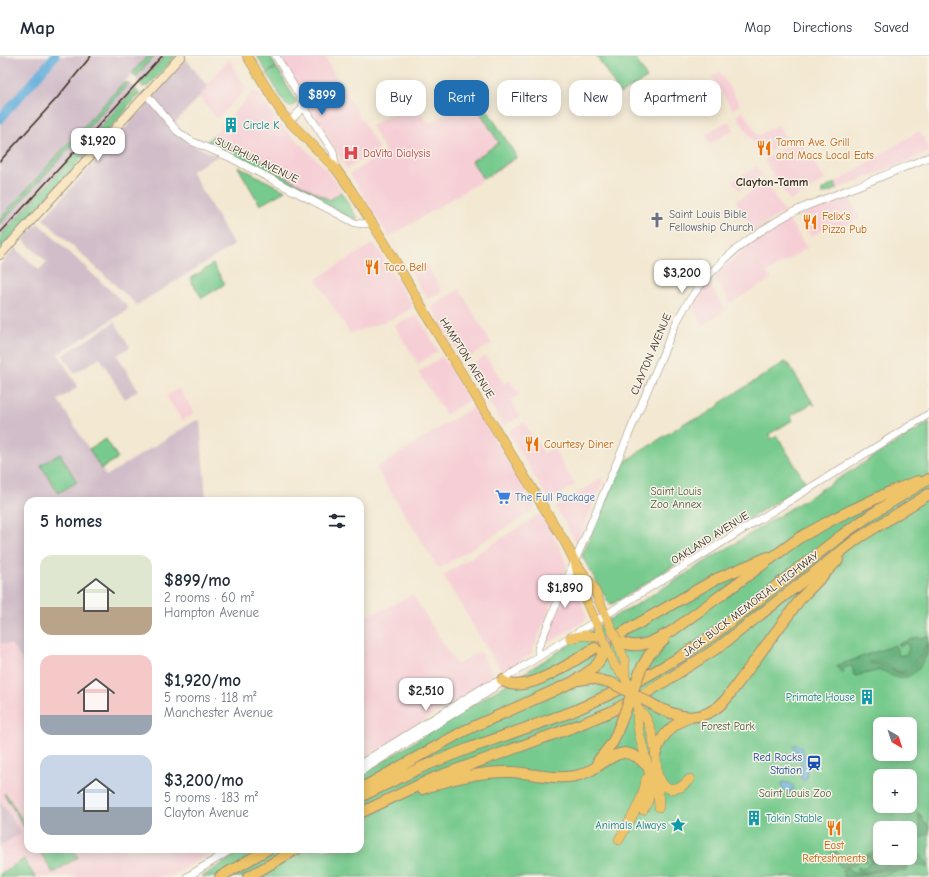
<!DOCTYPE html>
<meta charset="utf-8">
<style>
:root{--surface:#fff;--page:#f6f6f7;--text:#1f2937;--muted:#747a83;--line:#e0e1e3;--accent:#1f6fb2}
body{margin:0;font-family:"Comic Neue",sans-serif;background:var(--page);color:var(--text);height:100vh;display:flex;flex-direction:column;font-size:15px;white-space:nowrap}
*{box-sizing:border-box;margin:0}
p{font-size:13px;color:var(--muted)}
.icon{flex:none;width:22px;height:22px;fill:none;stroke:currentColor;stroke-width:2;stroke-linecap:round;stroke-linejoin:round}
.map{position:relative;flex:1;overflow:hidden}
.details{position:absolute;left:24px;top:441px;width:340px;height:356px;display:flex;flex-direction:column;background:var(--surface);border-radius:12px;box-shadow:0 2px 10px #0003}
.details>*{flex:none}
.banner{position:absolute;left:376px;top:24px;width:380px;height:36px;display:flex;gap:8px}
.needle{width:26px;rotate:141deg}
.fabs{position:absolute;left:873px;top:661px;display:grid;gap:8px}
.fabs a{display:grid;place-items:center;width:44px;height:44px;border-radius:8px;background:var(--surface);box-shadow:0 2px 10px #0003;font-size:20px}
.price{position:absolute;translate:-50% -34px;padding:0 9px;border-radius:8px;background:#fff;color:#222;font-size:13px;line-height:26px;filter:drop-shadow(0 1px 2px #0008)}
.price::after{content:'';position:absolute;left:50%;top:24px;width:12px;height:9px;margin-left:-6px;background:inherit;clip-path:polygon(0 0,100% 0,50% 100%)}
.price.active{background:var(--accent);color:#fff}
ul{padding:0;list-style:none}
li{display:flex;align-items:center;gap:12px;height:100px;padding:0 16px}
li span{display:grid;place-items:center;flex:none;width:112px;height:80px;border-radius:12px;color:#555}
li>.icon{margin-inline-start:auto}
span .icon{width:48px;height:48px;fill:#fffc;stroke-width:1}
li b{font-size:17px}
h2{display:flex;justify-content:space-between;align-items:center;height:48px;padding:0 16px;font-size:17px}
.pill{padding:0 14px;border-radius:12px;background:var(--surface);box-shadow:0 2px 10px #0003;font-size:14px;line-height:36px}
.pill.active{background:var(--accent);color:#fff}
header{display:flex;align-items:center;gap:24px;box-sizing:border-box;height:56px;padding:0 20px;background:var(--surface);border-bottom:1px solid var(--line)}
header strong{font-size:19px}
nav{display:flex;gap:22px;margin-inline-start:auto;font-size:14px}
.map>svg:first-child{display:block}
.built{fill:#f6cfd6}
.industrial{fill:#d1bdc9}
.green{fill:#77ca8d;stroke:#597a56;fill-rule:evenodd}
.forest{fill:#61ae78;stroke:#4e6c4b}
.water{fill:#62aedb;stroke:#4e6c7c}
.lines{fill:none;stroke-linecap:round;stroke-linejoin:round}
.river{stroke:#62aedb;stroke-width:9}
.motorway-tunnel{stroke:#cec2ad;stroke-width:10;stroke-dasharray:10 5;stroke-linecap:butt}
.tertiary-casing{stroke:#978978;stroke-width:8}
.secondary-casing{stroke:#978978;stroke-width:10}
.primary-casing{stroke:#978978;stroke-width:10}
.motorway-casing{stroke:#978978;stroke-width:12}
.tertiary{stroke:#fff;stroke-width:7}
.secondary{stroke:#f9e7c3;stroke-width:8}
.primary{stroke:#efc469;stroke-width:9}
.motorway{stroke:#efc469;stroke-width:10}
.rail{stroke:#3b2a1e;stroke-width:1.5}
.primary-bridge-casing{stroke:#978978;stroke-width:10;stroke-linecap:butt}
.motorway-bridge-casing{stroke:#978978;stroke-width:12;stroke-linecap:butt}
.primary-bridge{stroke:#efc469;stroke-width:9}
.motorway-bridge{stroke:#efc469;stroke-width:10}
.labels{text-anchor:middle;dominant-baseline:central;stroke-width:3;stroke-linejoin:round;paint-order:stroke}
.culture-label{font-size:11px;fill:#0d838f;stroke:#f7f3e8;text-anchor:start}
.food-label{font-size:11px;fill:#c56008;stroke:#f7f3e8;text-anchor:start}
.health-label{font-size:11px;fill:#be3a42;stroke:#f7f3e8;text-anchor:start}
.street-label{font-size:11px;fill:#3b2a1e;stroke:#f7f3e8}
.worship-label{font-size:11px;fill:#5b616d;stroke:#f7f3e8;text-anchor:start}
.park-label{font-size:11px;fill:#4d5a3f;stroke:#f7f3e8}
.shop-label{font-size:11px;fill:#366cbe;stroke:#f7f3e8;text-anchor:start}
.transit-label{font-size:11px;fill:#164399;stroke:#f7f3e8;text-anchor:end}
.neighbourhood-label{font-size:12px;font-weight:bold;fill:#3b2a1e;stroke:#f7f3e8}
</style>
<header>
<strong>Map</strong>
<nav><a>Map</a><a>Directions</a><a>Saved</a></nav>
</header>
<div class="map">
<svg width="929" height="821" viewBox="0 0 929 821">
<rect width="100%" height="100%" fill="#f7f3e8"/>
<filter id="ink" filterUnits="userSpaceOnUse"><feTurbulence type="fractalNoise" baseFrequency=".025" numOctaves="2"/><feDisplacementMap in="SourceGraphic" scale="8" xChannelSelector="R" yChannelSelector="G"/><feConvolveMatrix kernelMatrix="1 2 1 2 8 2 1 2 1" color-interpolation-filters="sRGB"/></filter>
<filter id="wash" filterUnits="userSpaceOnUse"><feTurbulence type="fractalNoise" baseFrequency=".012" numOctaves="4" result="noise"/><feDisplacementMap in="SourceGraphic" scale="16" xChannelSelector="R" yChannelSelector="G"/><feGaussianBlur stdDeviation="0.9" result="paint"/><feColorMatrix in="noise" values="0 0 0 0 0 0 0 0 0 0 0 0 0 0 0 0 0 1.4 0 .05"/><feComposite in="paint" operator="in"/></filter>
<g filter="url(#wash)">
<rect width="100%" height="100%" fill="#f3e8d1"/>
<path class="built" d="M283,0H324L379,93L347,113L282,4Z
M229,3L242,26L247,32L217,63L199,41L208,32L206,29Z
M720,16L740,49L733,53L731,52L712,21Z
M254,35L259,38L277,65L325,112L343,135L330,145L276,116L253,98L249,102L212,80Z
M478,39L517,102L516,104L389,181L350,118L385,95L371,70L414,44L424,62L430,67Z
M743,55L758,80L778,68L787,84L762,100L738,62V60Z
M726,66L730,67L734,73L710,88L705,79Z
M919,75L929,90V97L837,133L835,127Z
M799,82L825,124L790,145L764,104Z
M757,110L762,118V120L739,134L733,125Z
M764,127H766L768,129L784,156L754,175L736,145Z
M844,140L849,142L860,162L837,175L832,168L811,181L799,161V160Z
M789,164L807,192L767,217L771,223L730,247L714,220L753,186Z
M374,187L412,249V252L394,262L350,278L316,223Z
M425,207L442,235L428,243L411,216Z
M707,227H709L726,254L703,269L691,249Z
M459,233L492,288L464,304H463L431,251Z
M415,260H418L438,295L418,308L394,269Z
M486,300L504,328L510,324L519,339L511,344L520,360L506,369H504L502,367L468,313L469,310Z
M442,301L444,302L468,343L467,346L446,359L418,316Z
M179,332L194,356L192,359L182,365L166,340Z
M471,352H474L476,353L517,420L535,452L531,456L440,512H438L376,412Z
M524,366L544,398L553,392L575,429L551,444H549L547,441L509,378L510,374Z
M602,422L604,424L579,483L575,485L556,452L557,450Z
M538,459H541L543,462L560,492L567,511L531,598L504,615H501L443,520L445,518Z
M573,528L586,558V562L583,566L550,586L547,582L570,529Z
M412,538L457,609L480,595L495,620L360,705V562L391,550Z
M0,587L12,589L28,614V793H215L170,821H0V790L20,777L0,744Z"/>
<path class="industrial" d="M0,0H148L0,163Z
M154,0H165L140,28L135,21Z
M186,3L208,31L174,68L188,87L218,100L191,115L234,189L137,249L43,163L151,44Z
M129,27L135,33L0,181V168Z
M37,168H39L127,250L128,252L126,255L58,298L78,331L58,344L106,420L195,365L198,364L200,365L206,445H28V614L12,589L0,587V209L15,192L39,214L47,206L23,184Z
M115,266L130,291L117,299L138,334L125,343L100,302L74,317L63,299Z
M0,744L21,777L0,790Z"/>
<path class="green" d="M148,0H154L135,21L132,17Z
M165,0H176L148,30L143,31L140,28Z
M257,0H270L276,11L267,17Z
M597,0H634L647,22L620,38Z
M277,12L296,45V47L293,50H289L285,48L267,17Z
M123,27H129L0,168V163Z
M135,33L139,37V40L137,39L136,41L127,51L128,52L0,193V181Z
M479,41L517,101L483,123L472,105L499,87L472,43Z
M212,80L249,102L253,97L276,116L330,144L341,136L358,163L350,161L205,87Z
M238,111H240L285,135L260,149Z
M835,127L837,133L824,138H822V134Z
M213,208L225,228L202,242L190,223Z
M785,306L788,308L815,350L812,347L791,360L793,364L769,378L772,383L777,380L806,427L614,547L610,548L608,546L582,500L621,408L688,365L694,363H698L719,350L720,347Z
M929,366V821H202L244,793H360V720L620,557L628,554L907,380L910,377L914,376ZM880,668H910V698H880ZM880,720H910V750H880ZM880,772H910V802H880Z
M106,383L118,402L101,413L89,393Z
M60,398L77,426L58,437L41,409Z
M4,738H6L28,773V777Z
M41,793H73L78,801L53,817L39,794Z
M24,803L35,821H0V818Z"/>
<path class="forest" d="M929,579C929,587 925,591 920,598C898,635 896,603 870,606L871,608C886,605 899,626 911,614C919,606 923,596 929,588C929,601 913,625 898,622C892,621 887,616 881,614L855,620L854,619L852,610L843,612L844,615L842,617L836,610L895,589L899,600L907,598L909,592L907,587L899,590L898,588L917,581L921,582Z
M918,757L921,759L923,766L929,769V777L918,783V782H914L915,786L918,788V796L928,808L929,812C919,808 909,806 898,807C886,809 866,821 857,815L858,811L861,813L865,812L869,807L877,804L880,801V802H910V779L917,778V775L920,773Z
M836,795L842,806H852L851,802C862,804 867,795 878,797L879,799L878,802L870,805V800L865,801L867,805C863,806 861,805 858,804L857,808L846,811H840L831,797Z
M901,810H908L906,815H896L878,821H844L842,814L848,812C850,814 851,816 853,817C864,821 887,811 901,810Z"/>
<path class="water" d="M796,688L802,692C806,702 810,715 805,725L800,722C805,712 800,697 792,690Z
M783,726C788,727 791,726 794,732L792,736H786L783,733L781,729Z"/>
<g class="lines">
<path class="river" d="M0,63L55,0"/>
</g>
</g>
<g filter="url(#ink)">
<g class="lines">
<path class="motorway-tunnel" d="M595,592L622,577"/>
<defs>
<path id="tertiary" d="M276,0L303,46L302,53L289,66
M146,38L177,75L191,85L229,101L355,167L364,168L372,166
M303,50L333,95L336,113
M538,601V592L673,274C695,223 742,183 791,157C809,148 829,142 847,134C875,124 902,112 929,101
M360,708L486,630L500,625
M360,716L490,635L502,624L538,601L929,358
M187,821L232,793"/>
<path id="secondary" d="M0,199L181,0"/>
<path id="primary" d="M247,0L283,59L336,113L351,134L386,189L440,282L566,488L575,506L582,536L603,582
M576,507L593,531L613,576
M570,582L585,579L603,582
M617,584L625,606V621
M606,590L614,609L625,621
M658,720L664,730L671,733L681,731L690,723
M643,754C665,725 632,684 638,653C659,667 657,728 659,751
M619,784C629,764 643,747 646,723"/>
<path id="motorway" d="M622,577L716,523L768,501
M617,584C637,596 654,585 672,575L799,482L837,461L892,435L918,425
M641,613L649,599L664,584
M502,624C523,642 576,603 595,592
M579,624L591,622L612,627
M650,647C677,663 704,669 727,642L801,542L838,504
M656,697C661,679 672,668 690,661
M598,705L613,686L623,661
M360,733L464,675L573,626L594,612L600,604L606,590
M422,733C450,723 481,715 511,716C533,717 554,724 575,720C606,715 617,678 647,710
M360,741L422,711L470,692L574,655L638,625L680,601L713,579L842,479L872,458L929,423
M360,757L434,722L576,670L610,656L648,636L719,591L857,483L929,438
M220,821L268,793
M248,821L297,793"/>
</defs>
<use href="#tertiary" class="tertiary-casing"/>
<use href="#secondary" class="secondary-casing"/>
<use href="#primary" class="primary-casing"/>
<use href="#motorway" class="motorway-casing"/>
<use href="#tertiary" class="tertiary"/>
<use href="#secondary" class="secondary"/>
<use href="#primary" class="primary"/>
<use href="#motorway" class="motorway"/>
<path class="rail" d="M0,105L57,42L91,0
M0,177L162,0"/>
<defs>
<path id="primary-bridge" d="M613,576L617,584
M603,582L606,590
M625,621L638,653"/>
<path id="motorway-bridge" d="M612,627L650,647
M623,661L641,613"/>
</defs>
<use href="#primary-bridge" class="primary-bridge-casing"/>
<use href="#motorway-bridge" class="motorway-bridge-casing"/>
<use href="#primary-bridge" class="primary-bridge"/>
<use href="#motorway-bridge" class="motorway-bridge"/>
</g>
</g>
<defs>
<symbol id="building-bare" viewBox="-9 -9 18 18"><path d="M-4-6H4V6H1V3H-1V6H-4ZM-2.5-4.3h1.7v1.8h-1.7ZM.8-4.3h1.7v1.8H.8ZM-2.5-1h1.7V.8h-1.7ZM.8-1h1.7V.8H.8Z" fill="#0f9aa8" stroke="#f7f3e8" stroke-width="2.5" paint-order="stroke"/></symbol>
<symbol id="restaurant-bare" viewBox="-9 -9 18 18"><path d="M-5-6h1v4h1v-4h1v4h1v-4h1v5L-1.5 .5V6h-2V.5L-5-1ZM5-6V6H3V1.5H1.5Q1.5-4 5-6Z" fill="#e8710a" stroke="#f7f3e8" stroke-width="2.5" paint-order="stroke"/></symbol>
<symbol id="hospital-bare" viewBox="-9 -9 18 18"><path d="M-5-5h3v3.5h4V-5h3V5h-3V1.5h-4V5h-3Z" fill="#e0444e" stroke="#f7f3e8" stroke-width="2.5" paint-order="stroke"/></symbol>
<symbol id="church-bare" viewBox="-9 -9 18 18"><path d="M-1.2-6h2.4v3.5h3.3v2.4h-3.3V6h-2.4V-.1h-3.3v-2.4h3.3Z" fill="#6b7280" stroke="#f7f3e8" stroke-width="2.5" paint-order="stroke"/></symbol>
<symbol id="supermarket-bare" viewBox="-9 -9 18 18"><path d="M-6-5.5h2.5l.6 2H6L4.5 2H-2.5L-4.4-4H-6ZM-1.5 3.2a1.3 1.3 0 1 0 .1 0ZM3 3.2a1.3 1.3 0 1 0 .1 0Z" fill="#3f7fe0" stroke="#f7f3e8" stroke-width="2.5" paint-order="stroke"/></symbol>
<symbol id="station-bare" viewBox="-9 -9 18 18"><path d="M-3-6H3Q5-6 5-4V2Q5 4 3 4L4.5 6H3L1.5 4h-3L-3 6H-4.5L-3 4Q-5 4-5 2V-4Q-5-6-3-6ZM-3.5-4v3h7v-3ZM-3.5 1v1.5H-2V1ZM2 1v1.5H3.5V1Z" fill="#1a4fb4" stroke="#f7f3e8" stroke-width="2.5" paint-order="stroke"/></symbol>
<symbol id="sight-bare" viewBox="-9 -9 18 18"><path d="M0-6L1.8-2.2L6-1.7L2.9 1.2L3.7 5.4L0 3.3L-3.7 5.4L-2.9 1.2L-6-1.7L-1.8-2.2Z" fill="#0f9aa8" stroke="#f7f3e8" stroke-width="2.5" paint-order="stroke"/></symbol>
</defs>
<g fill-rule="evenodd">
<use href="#building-bare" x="220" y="58" width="22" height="22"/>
<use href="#restaurant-bare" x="753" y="81" width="22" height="22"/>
<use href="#hospital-bare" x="340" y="86" width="22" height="22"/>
<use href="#church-bare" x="646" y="153" width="22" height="22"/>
<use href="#restaurant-bare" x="799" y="155" width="22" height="22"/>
<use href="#restaurant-bare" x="361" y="200" width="22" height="22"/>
<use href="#restaurant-bare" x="521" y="377" width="22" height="22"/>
<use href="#supermarket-bare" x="492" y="430" width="22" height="22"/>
<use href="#building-bare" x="856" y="630" width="22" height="22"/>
<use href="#station-bare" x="803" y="696" width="22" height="22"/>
<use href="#building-bare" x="743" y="751" width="22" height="22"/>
<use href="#sight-bare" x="667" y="758" width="22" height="22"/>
<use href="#restaurant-bare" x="823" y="761" width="22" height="22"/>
</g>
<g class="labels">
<g class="culture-label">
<text x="243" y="69">Circle K</text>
<text x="855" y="641" text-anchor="end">Primate House</text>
<text x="766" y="762">Takin Stable</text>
<text x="666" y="769" text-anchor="end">Animals Always</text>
</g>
<g class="food-label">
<text x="776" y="86">Tamm Ave. Grill<tspan x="776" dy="13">and Macs Local Eats</tspan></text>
<text x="822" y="160">Felix's<tspan x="822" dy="13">Pizza Pub</tspan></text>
<text x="384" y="211">Taco Bell</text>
<text x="544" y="388">Courtesy Diner</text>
<text x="834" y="789" text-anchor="middle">East<tspan x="834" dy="13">Refreshments</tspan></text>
</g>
<g class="health-label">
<text x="363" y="97">DaVita Dialysis</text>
</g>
<g class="street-label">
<text transform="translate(257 104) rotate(26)">SULPHUR AVENUE</text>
<text transform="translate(651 298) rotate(-67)">CLAYTON AVENUE</text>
<text transform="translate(467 302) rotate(58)">HAMPTON AVENUE</text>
<text transform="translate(710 482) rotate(-32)">OAKLAND AVENUE</text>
<text transform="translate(751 548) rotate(-37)">JACK BUCK MEMORIAL HIGHWAY</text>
</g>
<g class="worship-label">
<text x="669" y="158">Saint Louis Bible<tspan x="669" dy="13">Fellowship Church</tspan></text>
</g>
<g class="park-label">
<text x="676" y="435">Saint Louis<tspan x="676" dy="13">Zoo Annex</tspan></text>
<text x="728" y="670">Forest Park</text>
<text x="795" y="737">Saint Louis Zoo</text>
</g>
<g class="shop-label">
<text x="515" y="441">The Full Package</text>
</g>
<g class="transit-label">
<text x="802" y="701">Red Rocks<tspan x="802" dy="13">Station</tspan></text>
</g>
<g class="neighbourhood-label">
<text x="772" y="126">Clayton-Tamm</text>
</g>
</g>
</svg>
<div class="fabs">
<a><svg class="needle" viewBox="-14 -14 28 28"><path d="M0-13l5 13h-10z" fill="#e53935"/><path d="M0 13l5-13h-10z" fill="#747a83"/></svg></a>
<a>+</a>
<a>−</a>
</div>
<b class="price active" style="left:322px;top:60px">$899</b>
<b class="price" style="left:98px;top:106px">$1,920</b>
<b class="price" style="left:682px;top:238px">$3,200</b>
<b class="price" style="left:565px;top:553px">$1,890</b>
<b class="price" style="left:426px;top:656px">$2,510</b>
<div class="banner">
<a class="pill">Buy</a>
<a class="pill active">Rent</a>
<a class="pill">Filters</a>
<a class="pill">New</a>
<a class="pill">Apartment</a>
</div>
<section class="details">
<h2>5 homes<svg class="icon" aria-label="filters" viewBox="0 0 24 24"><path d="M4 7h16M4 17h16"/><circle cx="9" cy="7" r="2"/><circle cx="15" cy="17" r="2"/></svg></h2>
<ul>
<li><span style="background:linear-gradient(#dfe7d0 65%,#b9a48a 0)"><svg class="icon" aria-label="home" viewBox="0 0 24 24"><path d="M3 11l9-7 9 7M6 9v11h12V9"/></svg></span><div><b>$899/mo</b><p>2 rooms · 60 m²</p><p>Hampton Avenue</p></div></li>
<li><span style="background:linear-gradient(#f6c9c9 75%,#9aa5b1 0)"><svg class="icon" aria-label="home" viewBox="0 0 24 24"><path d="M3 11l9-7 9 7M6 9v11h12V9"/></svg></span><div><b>$1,920/mo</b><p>5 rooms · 118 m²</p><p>Manchester Avenue</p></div></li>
<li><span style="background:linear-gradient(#c9d6e8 65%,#9aa5b1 0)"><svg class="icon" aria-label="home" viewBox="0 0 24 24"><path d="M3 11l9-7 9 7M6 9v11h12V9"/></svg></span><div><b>$3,200/mo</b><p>5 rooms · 183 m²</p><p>Clayton Avenue</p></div></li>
</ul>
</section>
</div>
